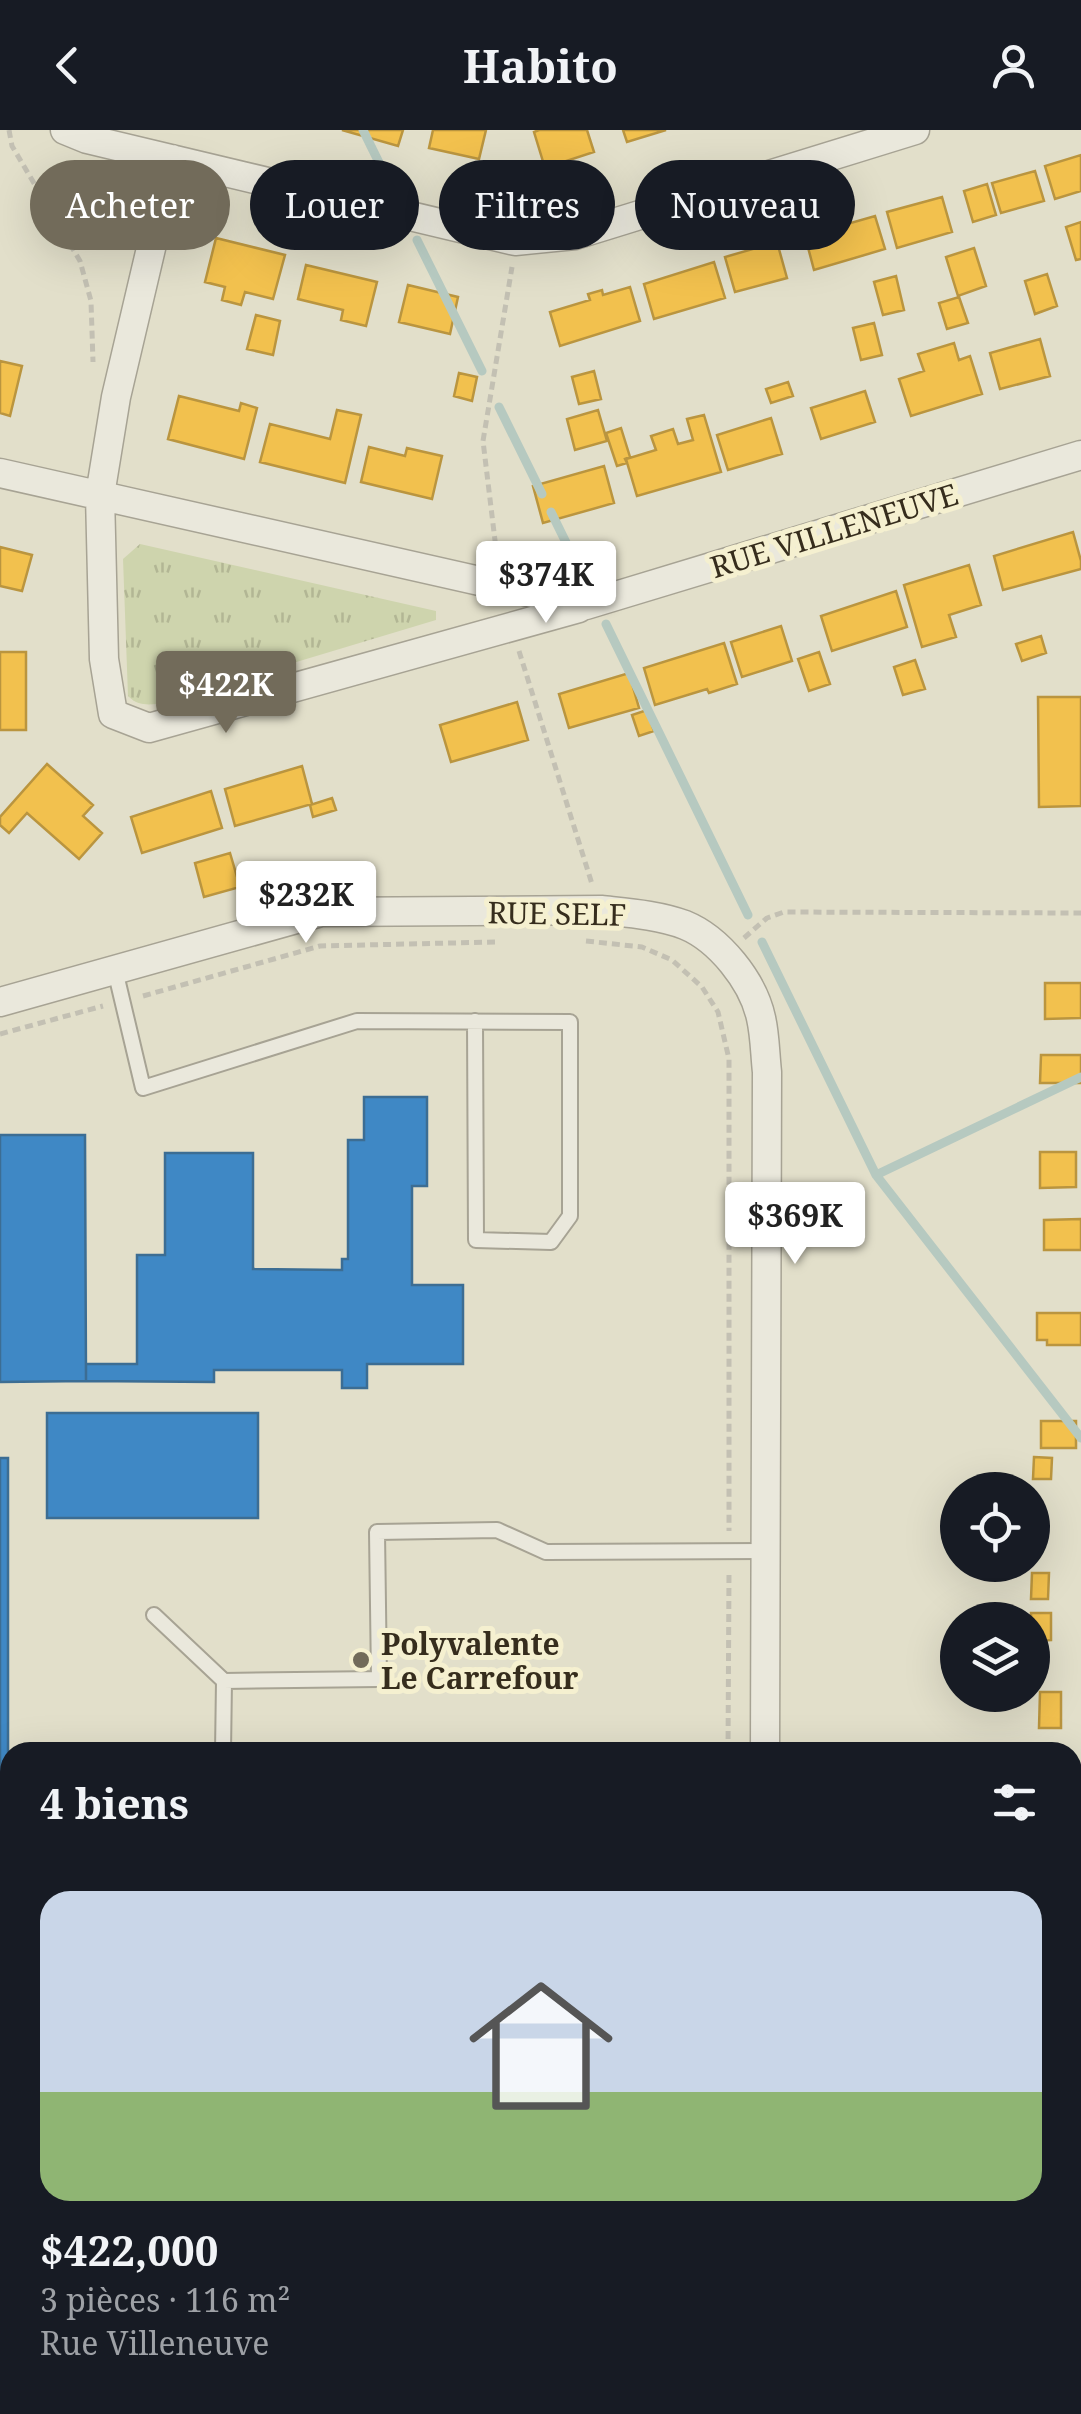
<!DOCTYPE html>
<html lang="fr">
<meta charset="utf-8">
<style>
:root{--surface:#171b24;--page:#242831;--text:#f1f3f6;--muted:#9ea1a6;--accent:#726b5a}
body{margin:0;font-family:"Noto Serif",serif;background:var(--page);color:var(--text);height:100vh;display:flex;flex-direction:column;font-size:38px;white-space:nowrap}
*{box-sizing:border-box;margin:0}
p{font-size:32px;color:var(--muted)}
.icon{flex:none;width:55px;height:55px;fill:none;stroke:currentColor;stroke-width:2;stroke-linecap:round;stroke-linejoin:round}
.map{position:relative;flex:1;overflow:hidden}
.drawer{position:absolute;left:0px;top:1612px;width:1082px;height:672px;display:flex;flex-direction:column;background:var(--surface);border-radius:30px 30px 0 0;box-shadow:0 10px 40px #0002}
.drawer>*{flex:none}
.hud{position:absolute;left:30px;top:30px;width:1022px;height:90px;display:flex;gap:20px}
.tools{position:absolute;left:940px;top:1342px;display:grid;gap:20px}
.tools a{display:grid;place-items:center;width:110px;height:110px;border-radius:50%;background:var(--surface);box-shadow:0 10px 40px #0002;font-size:50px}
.price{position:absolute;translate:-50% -85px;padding:0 22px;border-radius:10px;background:#fff;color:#222;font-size:32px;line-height:65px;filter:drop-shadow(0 2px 5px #0008)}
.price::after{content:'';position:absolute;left:50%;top:60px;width:30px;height:22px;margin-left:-15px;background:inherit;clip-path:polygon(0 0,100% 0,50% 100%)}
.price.selected{background:var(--accent);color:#fff}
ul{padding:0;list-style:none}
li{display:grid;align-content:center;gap:20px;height:530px;padding:0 40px}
li span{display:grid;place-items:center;height:310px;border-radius:30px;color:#555}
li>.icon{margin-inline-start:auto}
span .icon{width:180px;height:180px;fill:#fffc;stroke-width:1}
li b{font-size:42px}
h2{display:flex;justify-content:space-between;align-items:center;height:120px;padding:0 40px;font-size:42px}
.pill{padding:0 35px;border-radius:45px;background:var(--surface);box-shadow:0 10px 40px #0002;font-size:35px;line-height:90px}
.pill.selected{background:var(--accent);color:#fff}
header{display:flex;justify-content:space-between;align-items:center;height:130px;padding:0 40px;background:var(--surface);font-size:45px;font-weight:700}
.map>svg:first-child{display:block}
.grass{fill:url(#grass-tufts)}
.homes{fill:#f2c14e;stroke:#ba953f;stroke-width:2.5}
.schools{fill:#3f88c5;stroke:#3c6d93;stroke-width:2.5}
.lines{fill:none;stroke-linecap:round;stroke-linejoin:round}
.stream{stroke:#b6c9c0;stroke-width:9}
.lane-casing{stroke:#a7a394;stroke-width:18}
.street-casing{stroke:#a7a394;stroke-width:31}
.path{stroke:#c3c0b3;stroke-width:5;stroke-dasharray:8 5;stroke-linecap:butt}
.lane{stroke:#eae8dc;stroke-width:14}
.street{stroke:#eae8dc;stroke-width:28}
.poi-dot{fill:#726b5a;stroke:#f5f0d0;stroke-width:4}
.labels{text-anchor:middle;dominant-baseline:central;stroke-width:10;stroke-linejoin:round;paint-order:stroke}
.street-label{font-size:30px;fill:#362d1d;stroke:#f5f0d0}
.poi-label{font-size:30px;font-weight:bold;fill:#362d1d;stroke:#f5f0d0;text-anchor:start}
</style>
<header><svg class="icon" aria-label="back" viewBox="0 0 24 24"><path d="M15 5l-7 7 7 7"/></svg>Habito<svg class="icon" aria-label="person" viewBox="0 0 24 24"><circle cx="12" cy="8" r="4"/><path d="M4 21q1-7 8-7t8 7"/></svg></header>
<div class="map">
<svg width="1081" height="2284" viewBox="0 0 1081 2284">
<defs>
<pattern id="grass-tufts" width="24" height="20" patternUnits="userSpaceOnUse" patternTransform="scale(2.5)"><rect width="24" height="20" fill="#ced4ad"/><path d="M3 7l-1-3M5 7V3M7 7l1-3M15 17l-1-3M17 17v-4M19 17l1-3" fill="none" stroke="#b2b694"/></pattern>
</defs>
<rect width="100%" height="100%" fill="#e2dfca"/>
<path class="grass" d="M140,414L436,481V490L157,574C145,575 137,575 128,566L123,429Z"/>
<path class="homes" d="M342,0H403L398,16Z
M433,0H486L479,29L429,18Z
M539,0H587L594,22L545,38L534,2Z
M623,0H666L627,12Z
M1081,25V61L1055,69L1045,36Z
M1035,41L1044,71L1001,83L992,53Z
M987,54L996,85L973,92L964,61Z
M942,67L952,102L897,118L887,82Z
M875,86L885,119L814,140L805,106Z
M1081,92V129L1076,130L1066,97Z
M216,108L285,125L273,169L245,162L241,175L222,170L225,157L205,152Z
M777,112L787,148L735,162L725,127Z
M974,118L986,156L958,166L946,127Z
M714,132L725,168L654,189L644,154Z
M306,135L377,152L366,196L341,190L343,180L298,169Z
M1047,144L1057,176L1035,184L1025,151Z
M896,146L904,180L883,185L874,152Z
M408,155L458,167L450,204L399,192Z
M630,157L640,191L560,216L550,182L590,170L588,164L602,160L603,165Z
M959,167L968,193L947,199L939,173Z
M256,185L280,191L273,225L247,219Z
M874,193L882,225L861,230L853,198Z
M1040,209L1050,246L1000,259L990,223Z
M954,213L959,230L970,226L982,264L911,286L899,249L924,241L918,224Z
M0,231L22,236L10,286L0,283Z
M594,241L601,269L579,274L572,247Z
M459,243L477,247L472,271L454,266Z
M788,252L793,266L771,273L766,259Z
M865,261L875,292L821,309L811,278Z
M179,266L239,281L241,273L257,278L244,329L168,309Z
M337,280L361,285L345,353L260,332L270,294L330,309Z
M598,280L607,311L575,320L567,289Z
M704,285L721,342L637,366L626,329L656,320L651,306L673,299L678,314L693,310L687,289Z
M771,288L782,324L728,340L717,305Z
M621,298L630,327L625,329L627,333L617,336L606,303Z
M369,317L405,326L407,318L442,326L432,369L361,352Z
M604,336L614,373L543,393L533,356Z
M1073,402L1081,431V439L1003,460L994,426Z
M0,417L32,425L22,461L0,456Z
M969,435L981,475L949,485L956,507L922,517L904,455Z
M896,461L907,497L832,521L821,486Z
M781,496L792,531L742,547L731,512Z
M1041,506L1046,523L1022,531L1016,514Z
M724,513L737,554L709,563L707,559L655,575L644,538Z
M0,522H26V600H0Z
M819,522L830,554L809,561L798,529Z
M915,530L925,559L903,565L894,537Z
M629,543L639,578L569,598L559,564Z
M1038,567H1081V676L1039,677Z
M517,572L528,610L451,632L440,595Z
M647,580L654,601L639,606L632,585Z
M47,634L93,675L83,686L102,703L79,729L27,683L9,703L0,695V687Z
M302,636L312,674L235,696L225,659Z
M211,661L222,698L142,723L131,687Z
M332,668L336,680L313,687L310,675Z
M230,723L240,757L204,767L195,733Z
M1045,853H1081V888L1045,889Z
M1041,925H1081V953H1040Z
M1040,1022H1076V1057L1040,1058Z
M1081,1089V1120H1044V1090Z
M1037,1183H1081V1215H1047V1210H1037Z
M1041,1291H1076V1318H1041Z
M1034,1327L1052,1328L1051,1349H1033Z
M1032,1443H1049L1048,1469H1031Z
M1031,1483H1051V1510L1032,1511Z
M1040,1562H1061V1598H1039Z
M1072,1944H1081V1980H1072Z"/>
<path class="schools" d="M364,967H427V1056H412V1155H463V1234H367V1258H342V1240H214V1252L86,1251V1234H137V1125H165V1023H253V1139L342,1140V1129H348V1010H364Z
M0,1005H85L86,1251L0,1252Z
M47,1283H258V1388H47Z
M0,1328H8V1743H0Z
M0,1794H3V1912H0Z"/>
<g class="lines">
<path class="stream" d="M363,0L392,59
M417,110L482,241
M499,277L542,364
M551,382L585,451
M606,494L748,785
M762,812L876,1045L1081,1308
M876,1045L1081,947"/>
<defs>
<path id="lane" d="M115,840L143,958L357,891L570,892V1086L551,1112L476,1110L475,891
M154,1485L224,1551L223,1622
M224,1551L379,1549L377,1402L497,1400L546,1422L766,1421
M155,2275V2284
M216,2284V2275"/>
<path id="street" d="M65,0L87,9L515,111L575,105L915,0
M172,29L116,267L100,365L104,529L113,584L149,598L579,478
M0,343L586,475L1081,325
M0,872L321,782L601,780C628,783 658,785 685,795C719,809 753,851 761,888C765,905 765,924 767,942L765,1622
M863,2275V2284
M790,2284V2275"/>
</defs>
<use href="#lane" class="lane-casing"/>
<use href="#street" class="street-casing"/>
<path class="path" d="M9,0L12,16L80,131L91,171L93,232
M497,427L483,311L512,137
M519,521L592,754
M744,808L767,788L784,782L1081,783
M586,811L642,817L672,830L702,857L718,882L729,929V1401
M143,866L320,816L495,812
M0,904L103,876
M728,1622L729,1442
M698,2284L699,2275"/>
<use href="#lane" class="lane"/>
<use href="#street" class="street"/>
</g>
<circle class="poi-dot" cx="361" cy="1530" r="10"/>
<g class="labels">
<g class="street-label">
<text transform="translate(834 400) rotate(-17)">RUE VILLENEUVE</text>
<text transform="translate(557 783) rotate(1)">RUE SELF</text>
</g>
<g class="poi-label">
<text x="381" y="1513">Polyvalente<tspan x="381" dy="34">Le Carrefour</tspan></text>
</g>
</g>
</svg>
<div class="tools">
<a><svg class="icon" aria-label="locate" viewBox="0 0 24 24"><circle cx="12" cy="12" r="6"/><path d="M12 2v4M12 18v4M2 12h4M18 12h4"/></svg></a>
<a><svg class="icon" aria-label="layers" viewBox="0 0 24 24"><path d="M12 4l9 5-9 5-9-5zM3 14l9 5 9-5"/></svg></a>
</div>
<b class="price" style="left:546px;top:496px">$374K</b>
<b class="price selected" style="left:226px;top:606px">$422K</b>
<b class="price" style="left:306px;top:816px">$232K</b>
<b class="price" style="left:795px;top:1137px">$369K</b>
<div class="hud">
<a class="pill selected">Acheter</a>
<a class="pill">Louer</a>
<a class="pill">Filtres</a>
<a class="pill">Nouveau</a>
</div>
<section class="drawer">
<h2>4 biens<svg class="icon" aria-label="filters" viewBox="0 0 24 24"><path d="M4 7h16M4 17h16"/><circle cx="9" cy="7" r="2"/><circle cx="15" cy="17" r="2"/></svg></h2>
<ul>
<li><span style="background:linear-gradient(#c9d6e8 65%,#8fb573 0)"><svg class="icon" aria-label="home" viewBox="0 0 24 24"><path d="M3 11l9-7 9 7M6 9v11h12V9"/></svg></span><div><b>$422,000</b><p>3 pièces · 116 m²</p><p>Rue Villeneuve</p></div></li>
</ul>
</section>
</div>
